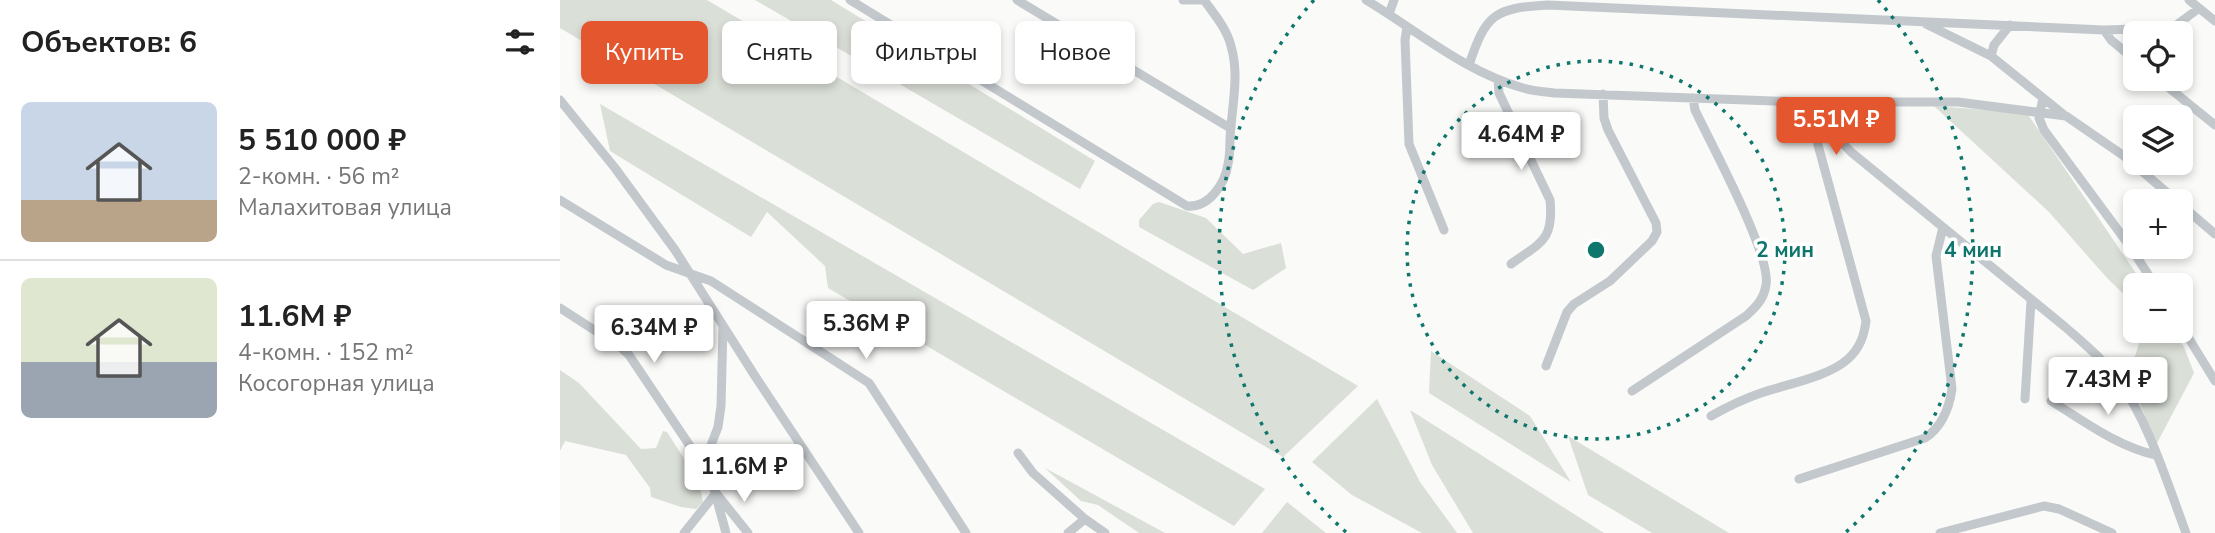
<!DOCTYPE html>
<html lang="ru">
<meta charset="utf-8">
<style>
:root{--surface:#fff;--page:#f2f2f2;--text:#222;--muted:#767676;--line:#e0e0e0;--accent:#e4572e}
body{margin:0;font-family:"Nunito Sans",sans-serif;background:var(--page);color:var(--text);height:100vh;display:flex;flex-direction:column;font-size:26px;white-space:nowrap}
*{box-sizing:border-box;margin:0}
p{font-size:23px;color:var(--muted)}
.icon{flex:none;width:38px;height:38px;fill:none;stroke:currentColor;stroke-width:2;stroke-linecap:round;stroke-linejoin:round}
.map{position:relative;flex:1;overflow:hidden}
.drawer{display:flex;flex-direction:column;background:var(--surface);width:560px}
.drawer>*{flex:none}
.hud{position:absolute;left:21px;top:21px;width:665px;height:63px;display:flex;gap:14px}
.controls{position:absolute;left:1563px;top:21px;display:grid;gap:14px}
.controls a{display:grid;place-items:center;width:70px;height:70px;border-radius:10px;background:var(--surface);box-shadow:0 4px 10px #0003;font-size:35px}
.price{position:absolute;translate:-50% -60px;padding:0 16px;border-radius:7px;background:#fff;color:#222;font-size:23px;line-height:46px;filter:drop-shadow(0 2px 4px #0008)}
.price::after{content:'';position:absolute;left:50%;top:42px;width:21px;height:16px;margin-left:-10px;background:inherit;clip-path:polygon(0 0,100% 0,50% 100%)}
.price.on{background:var(--accent);color:#fff}
ul{padding:0;list-style:none}
li{display:flex;align-items:center;gap:21px;height:175px;padding:0 21px}
li+li{border-top:2px solid var(--line)}
li span{display:grid;place-items:center;flex:none;width:196px;height:140px;border-radius:10px;color:#555}
li>.icon{margin-inline-start:auto}
span .icon{width:84px;height:84px;fill:#fffc;stroke-width:1}
li b{font-size:30px}
h2{display:flex;justify-content:space-between;align-items:center;height:84px;padding:0 21px;font-size:30px}
.pill{padding:0 24px;border-radius:10px;background:var(--surface);box-shadow:0 4px 10px #0003;font-size:24px;line-height:63px}
.pill.on{background:var(--accent);color:#fff}
main{display:flex;flex:1;min-height:0}
.map>svg:first-child{display:block}
.green{fill:#dadfd7}
.lines{fill:none;stroke-linecap:round;stroke-linejoin:round}
.street{stroke:#c3c8cc;stroke-width:9}
.ring{fill:none;stroke:#0f766e;stroke-width:3.5;stroke-dasharray:3.5 7}
.centre{fill:#0f766e;stroke:#fff;stroke-width:3.5}
.ring-label{font-size:21px;text-anchor:middle;font-weight:bold;fill:#0f766e;stroke:#fff;stroke-width:7;stroke-linejoin:round;paint-order:stroke}
</style>
<main>
<section class="drawer">
<h2>Объектов: 6<svg class="icon" aria-label="filters" viewBox="0 0 24 24"><path d="M4 7h16M4 17h16"/><circle cx="9" cy="7" r="2"/><circle cx="15" cy="17" r="2"/></svg></h2>
<ul>
<li><span style="background:linear-gradient(#c9d6e8 70%,#b9a48a 0)"><svg class="icon" aria-label="home" viewBox="0 0 24 24"><path d="M3 11l9-7 9 7M6 9v11h12V9"/></svg></span><div><b>5 510 000 ₽</b><p>2-комн. · 56 m²</p><p>Малахитовая улица</p></div></li>
<li><span style="background:linear-gradient(#dfe7d0 60%,#9aa5b1 0)"><svg class="icon" aria-label="home" viewBox="0 0 24 24"><path d="M3 11l9-7 9 7M6 9v11h12V9"/></svg></span><div><b>11.6M ₽</b><p>4-комн. · 152 m²</p><p>Косогорная улица</p></div></li>
</ul>
</section>
<div class="map">
<svg width="1655" height="533" viewBox="0 0 1655 533">
<rect width="100%" height="100%" fill="#fafaf8"/>
<path class="green" d="M0,0H147L798,386L723,457L0,28Z
M195,0H271L535,161L520,189Z
M40,104L705,489L674,526L268,288L265,266L207,212L191,237L50,151Z
M1374,106L1467,113L1584,285H1575V305L1547,278L1489,212Z
M599,202L646,218L683,254L721,243L726,268L693,290L579,227V220L593,204Z
M1583,331H1614L1624,347L1634,373L1596,445L1569,375Z
M871,351L970,416L1011,482L869,393Z
M0,370L19,383L81,449L96,448L103,431L107,432L139,482L143,502L136,509L121,507L91,497L90,488L66,455L5,441L0,451Z
M817,399L860,482L897,533H862L792,495L752,462Z
M850,410L1044,533H913L872,465Z
M1008,436L1169,533H1092L1028,495Z
M485,468L605,533H579L538,505L521,501Z
M727,502L766,533H702Z"/>
<g class="lines">
<path class="street" d="M290,0L627,206C649,208 665,184 668,164C671,152 669,139 671,127C673,100 679,73 671,46C667,29 654,14 644,0H623
M457,0L670,128
M806,0C856,30 905,72 963,88C973,91 985,92 995,93L1244,102L1291,152L1504,326C1522,342 1543,359 1558,379C1588,420 1608,485 1626,533
M1629,0L1655,21
M829,14L834,0
M1366,24L1431,56L1503,114
M847,27L845,40L849,144L884,230
M1544,30L1551,40L1575,60
M1431,56L1434,45L1450,25
M909,65C926,14 934,8 988,5L1544,30L1606,28L1615,26L1638,9
M1598,79L1655,125
M938,80L939,93L990,200C994,241 981,242 951,264
M1483,98L1479,118L1484,130L1569,245L1595,285
M0,100L55,168L115,250L195,376L299,533
M1244,102H1398L1506,116L1564,156L1617,201
M0,200L106,265L151,281L309,383L406,533
M1620,204L1655,234
M0,308L59,346L69,355L132,449L148,467
M1620,324L1655,381
M163,326L161,406L158,427L148,453V467L166,533
M986,366L1007,312L1014,304L1050,281L1092,241L1097,232L1096,223L1048,130L1044,118L1043,94
M1072,391L1186,316C1196,307 1204,299 1206,285C1212,256 1150,142 1135,110L1133,98
M1465,399L1471,301
M1491,401C1524,421 1558,447 1596,455
M1151,416C1167,407 1183,399 1201,393C1227,384 1268,377 1288,359C1300,348 1304,336 1306,321L1258,145L1257,132L1260,119
M458,453L473,473L525,519L508,533
M1239,479L1365,438C1382,427 1389,409 1392,389L1376,256L1383,227
M525,519L545,533
M124,533L156,493L188,533
M1380,533L1484,506L1499,509L1552,533"/>
</g>
<g class="ring">
<circle cx="1036" cy="250" r="189"/>
<path d="M786 532A377 377 0 0 1 754 0M1318 0A377 377 0 0 1 1286 532"/>
</g>
<circle cx="1036" cy="250" r="10" class="centre"/>
<g class="ring-label">
<text x="1225" y="257">2 мин</text>
<text x="1413" y="257">4 мин</text>
</g>
</svg>
<div class="controls">
<a><svg class="icon" aria-label="locate" viewBox="0 0 24 24"><circle cx="12" cy="12" r="6"/><path d="M12 2v4M12 18v4M2 12h4M18 12h4"/></svg></a>
<a><svg class="icon" aria-label="layers" viewBox="0 0 24 24"><path d="M12 4l9 5-9 5-9-5zM3 14l9 5 9-5"/></svg></a>
<a>+</a>
<a>−</a>
</div>
<b class="price on" style="left:1276px;top:157px">5.51M ₽</b>
<b class="price" style="left:961px;top:172px">4.64M ₽</b>
<b class="price" style="left:306px;top:361px">5.36M ₽</b>
<b class="price" style="left:94px;top:365px">6.34M ₽</b>
<b class="price" style="left:1548px;top:417px">7.43M ₽</b>
<b class="price" style="left:184px;top:504px">11.6M ₽</b>
<div class="hud">
<a class="pill on">Купить</a>
<a class="pill">Снять</a>
<a class="pill">Фильтры</a>
<a class="pill">Новое</a>
</div>
</div>
</main>
